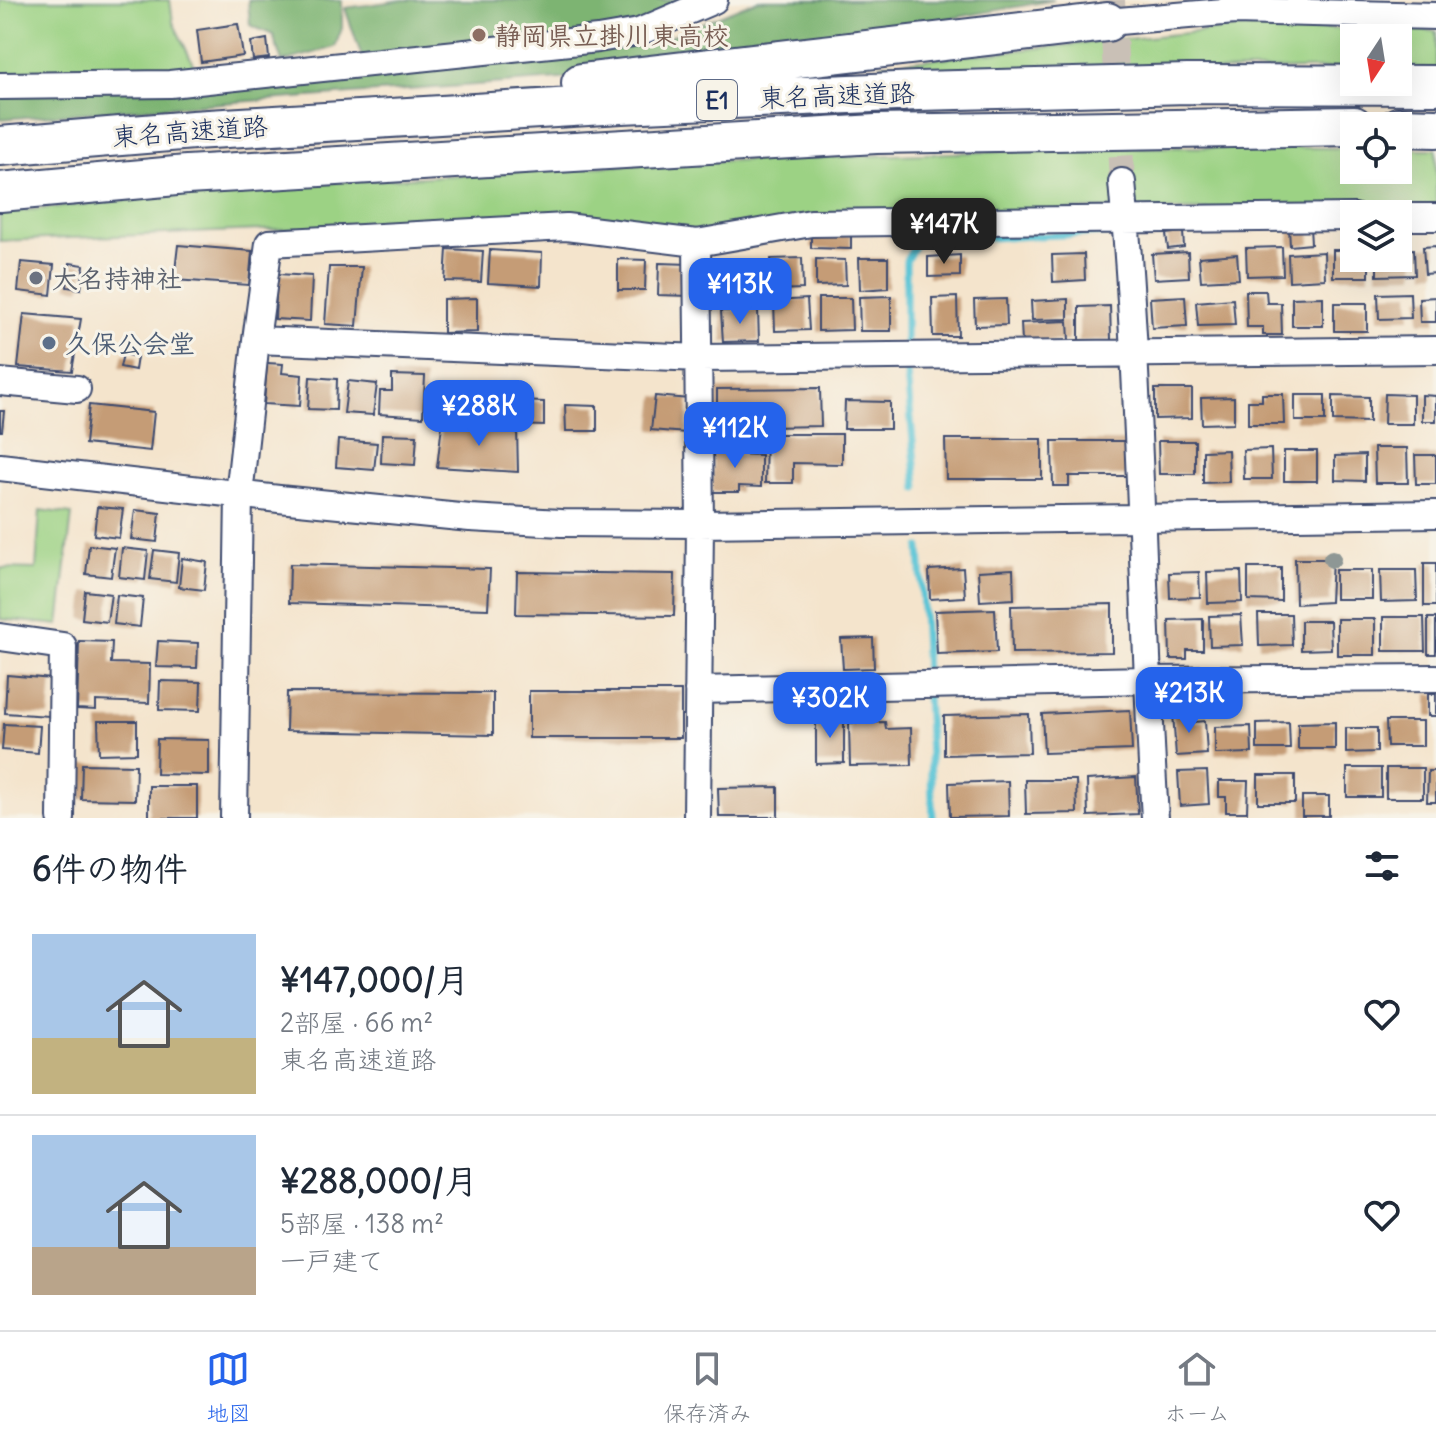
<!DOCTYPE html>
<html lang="ja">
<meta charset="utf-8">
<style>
:root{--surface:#fff;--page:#f6f6f7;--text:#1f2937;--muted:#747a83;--line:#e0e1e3;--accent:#2563eb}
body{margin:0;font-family:Delius,"Klee One",sans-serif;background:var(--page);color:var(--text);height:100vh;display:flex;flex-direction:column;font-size:30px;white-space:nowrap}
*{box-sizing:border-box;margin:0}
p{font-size:26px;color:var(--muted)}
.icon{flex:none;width:44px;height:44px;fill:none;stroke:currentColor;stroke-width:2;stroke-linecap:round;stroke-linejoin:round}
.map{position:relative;height:818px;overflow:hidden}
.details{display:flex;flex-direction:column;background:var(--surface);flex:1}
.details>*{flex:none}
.needle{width:52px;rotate:192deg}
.tools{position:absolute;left:1340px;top:24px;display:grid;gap:16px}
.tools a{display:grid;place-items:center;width:72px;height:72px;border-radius:0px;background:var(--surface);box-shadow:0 8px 32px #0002;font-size:40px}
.price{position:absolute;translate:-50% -68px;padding:0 18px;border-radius:16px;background:var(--accent);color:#fff;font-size:26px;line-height:52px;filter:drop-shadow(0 2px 4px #0008)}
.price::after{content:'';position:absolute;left:50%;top:48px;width:24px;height:18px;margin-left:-12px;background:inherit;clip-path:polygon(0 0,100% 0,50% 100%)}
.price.current{background:#222;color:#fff}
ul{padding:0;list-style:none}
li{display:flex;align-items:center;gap:24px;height:200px;padding:0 32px}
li+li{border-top:2px solid var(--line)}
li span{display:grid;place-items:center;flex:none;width:224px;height:160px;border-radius:0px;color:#555}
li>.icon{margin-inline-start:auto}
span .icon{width:96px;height:96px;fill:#fffc;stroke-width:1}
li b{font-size:34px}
h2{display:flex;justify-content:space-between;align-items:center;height:96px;padding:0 32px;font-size:34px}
.tab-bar{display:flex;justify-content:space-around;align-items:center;height:112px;border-top:2px solid var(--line);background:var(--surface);font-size:22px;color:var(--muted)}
.tab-bar a{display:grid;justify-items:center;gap:4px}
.tab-bar .current{color:var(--accent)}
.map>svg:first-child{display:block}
.green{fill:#9cd284;stroke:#5c8071;stroke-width:2}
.forest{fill:#7db472;stroke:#4c7268;stroke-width:2}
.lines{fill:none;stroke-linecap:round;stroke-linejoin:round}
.stream{stroke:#5ac4d6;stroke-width:7}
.building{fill:#c59c76}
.minor-tunnel{stroke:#c9c0b6;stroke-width:26;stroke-dasharray:26 13;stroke-linecap:butt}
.minor-casing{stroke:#3c4a6e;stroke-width:30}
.highway-casing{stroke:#3c4a6e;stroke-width:42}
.minor{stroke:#fff;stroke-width:26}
.highway{stroke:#fff;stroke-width:38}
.tree{fill:#8e9795}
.education-dot{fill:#8d6e63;stroke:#f7f3e8;stroke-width:3}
.worship-dot{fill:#6b7280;stroke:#f7f3e8;stroke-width:3}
.service-dot{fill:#5c6f8a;stroke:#f7f3e8;stroke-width:3}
.labels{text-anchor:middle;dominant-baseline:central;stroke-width:6;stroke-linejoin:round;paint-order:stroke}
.shield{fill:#f7f3e8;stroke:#5d6a87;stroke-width:2}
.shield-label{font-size:24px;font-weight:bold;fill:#1b2f5e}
.education-label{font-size:26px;font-weight:bold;fill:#785e54;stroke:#f7f3e8;text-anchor:start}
.street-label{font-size:26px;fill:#1b2f5e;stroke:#f7f3e8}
.worship-label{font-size:26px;font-weight:bold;fill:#5b616d;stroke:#f7f3e8;text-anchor:start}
.service-label{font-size:26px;font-weight:bold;fill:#4e5e75;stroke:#f7f3e8;text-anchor:start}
</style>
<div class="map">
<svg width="1436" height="818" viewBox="0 0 1436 818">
<rect width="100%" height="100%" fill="#f7f3e8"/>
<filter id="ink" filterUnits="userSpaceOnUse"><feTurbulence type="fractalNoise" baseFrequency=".0125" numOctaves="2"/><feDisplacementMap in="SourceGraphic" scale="16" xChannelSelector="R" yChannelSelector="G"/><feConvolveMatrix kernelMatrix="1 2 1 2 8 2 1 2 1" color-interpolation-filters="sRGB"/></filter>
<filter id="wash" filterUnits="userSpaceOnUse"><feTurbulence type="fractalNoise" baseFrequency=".006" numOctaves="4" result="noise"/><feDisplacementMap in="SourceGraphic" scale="32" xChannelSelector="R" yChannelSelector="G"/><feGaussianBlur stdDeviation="1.8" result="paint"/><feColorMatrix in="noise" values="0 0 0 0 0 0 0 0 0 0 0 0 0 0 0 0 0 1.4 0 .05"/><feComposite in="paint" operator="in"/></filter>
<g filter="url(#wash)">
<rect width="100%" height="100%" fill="#f4e4cc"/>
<path class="green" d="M0,0H170L173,22L199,76L0,77Z
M1246,27L1436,31V70L1398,69V38H1354V68L893,78L882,64Z
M1131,147L1354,148V170H1398V149H1436V213L1087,209L698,232L567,217L0,241V213L253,187L662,163Z
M40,510L72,514L59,625L0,619V568L36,569Z"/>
<path class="forest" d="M248,0H342V28L335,47L282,62L273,35L250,25Z
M403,0H714L639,32L388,62L656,42L758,0H1054L643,73L0,119V91L364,63L345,8Z"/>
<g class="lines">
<path class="stream" d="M906,350V261L917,241L1108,233
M906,362L917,488
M920,548L933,818"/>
</g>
<g id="blocks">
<path class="building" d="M238,24L243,56L201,62L197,30Z
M267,39L269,58L253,60L251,42Z
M1310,227L1311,244L1290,246L1289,228Z
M1183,232L1184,247L1168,249L1166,234Z
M811,235H851V249L811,248Z
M178,245L252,251L249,285L174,280Z
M1436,246V273L1425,274L1423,247Z
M1282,247L1283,275L1247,276L1246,248Z
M447,249L483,251L481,282L445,281Z
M1414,249L1415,275L1377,276V258H1398V250Z
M490,250L542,253L541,286L488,283Z
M1333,250H1354V258H1369V277H1333Z
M1188,252L1189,277L1154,279L1152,254Z
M1324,252L1325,279L1289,281L1288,254Z
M1084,254L1085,280L1053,282L1052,255Z
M1237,254L1239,279L1201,281L1199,257Z
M960,255V276L928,277V257Z
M802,258L803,289L772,290L771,259Z
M859,258H888V288L860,290Z
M618,259L646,260L645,290H618Z
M816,259L845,260L846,285L816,286Z
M21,262L54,265L51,295L18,291Z
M747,262L748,272L762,271L764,296L718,298L716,263Z
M70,263L84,265L81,289L67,287Z
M659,263L690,264V296L658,295Z
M329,267H362L357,326L325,324Z
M277,274L312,276L310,321L275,319Z
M1246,291H1266L1267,303H1281L1282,335H1263V327H1247Z
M1410,293L1411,318L1379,319L1378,294Z
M891,296V331H860L859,297Z
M1185,296L1187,326L1152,328L1150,298Z
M957,297L958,336H933L932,298Z
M1323,297V326H1292V298Z
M1436,297V322H1420L1419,298Z
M477,298V332L443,333V299Z
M818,298H851L852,330L818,331Z
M807,299L809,330L775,331L774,301Z
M1006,299L1007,325L975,326L974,300Z
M1068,299V319L1032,320L1031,301Z
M1233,299L1235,325L1198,326L1196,302Z
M1334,303H1367V331H1334Z
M1110,306L1111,340L1079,341V307Z
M758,310L759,341L723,342L721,311Z
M24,314L81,319L72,371L18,367Z
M1068,321L1069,341L1022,342L1021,323Z
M123,354L137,357L135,370L120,367Z
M267,363L283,364L282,373L302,375L300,406L264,404Z
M392,375L425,376L423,417L379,414L380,391H392Z
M310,377L337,379L336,410L308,409Z
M348,381L377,384L373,415L344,413Z
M820,388L821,426L717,428V389Z
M1155,389H1192V418L1155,419Z
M1262,394H1283L1284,424H1248V401H1262Z
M1385,394L1413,395V424H1384Z
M1295,395H1325V421H1295Z
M1422,395L1436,396V421H1422Z
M655,396L689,399L686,433L651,430Z
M1333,396L1369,397V422L1333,421Z
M1234,397V423L1202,424L1201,398Z
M519,401L544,402V426L518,425Z
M845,401L890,402V429H844Z
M89,405L154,412L150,451L85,444Z
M565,405L597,406V431H566Z
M0,411H4L2,431H0Z
M442,425L517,428L518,472L437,467Z
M382,434L417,435L415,465L381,463Z
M766,434H842V464L793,463V483H765Z
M945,439H1042V479H946Z
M338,440L377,443L374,470L336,467Z
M1052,441H1132L1133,476H1069V486H1053Z
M1158,441H1195V474H1159Z
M713,447H737V454L761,455V487L739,486V492H712Z
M1374,448H1407L1408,483H1375Z
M1271,449L1272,479H1244L1243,450Z
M1228,450L1229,482L1203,483V451Z
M1284,451H1317V481H1284Z
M1365,455V481L1335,480V456Z
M1415,455H1436V484H1416Z
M97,507L123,509L119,538L94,535Z
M135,510L160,513L157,542L131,539Z
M89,545L115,548L111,577L86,574Z
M122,548L148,551L145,580L119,577Z
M154,550L179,553L176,582L150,579Z
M182,558L207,562L204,590L179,587Z
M1295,559H1332L1330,602L1296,604Z
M1424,563H1436V606H1424Z
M290,564L490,569L488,609L289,603Z
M963,568L965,597L930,599L929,570Z
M1248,568H1281V601L1248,600Z
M1013,569L1014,599L980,601L978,571Z
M1335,570H1372V599H1335Z
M1380,570H1416L1417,601L1381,602Z
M1241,571L1242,602L1208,603L1207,572Z
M517,572L675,574L674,616L516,614Z
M1199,572L1200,597L1170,598L1169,573Z
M85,591L111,594L107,622L82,619Z
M117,595L143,598L140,627L114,624Z
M1112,604V652L1012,653L1011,606Z
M995,609L997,652L937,654L935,611Z
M1258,614H1291L1292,645L1259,646Z
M1241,615L1243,645L1210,646L1209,616Z
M1383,617H1424L1425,651H1383Z
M1428,618H1436V654H1428Z
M1203,619V650H1187V659H1170L1169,620Z
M1337,619H1375V655H1337Z
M1301,621H1330L1331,649L1301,650Z
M873,638L874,668L843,669L841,639Z
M79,641L112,642L111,663L150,664L149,703L96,701V710L77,709Z
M158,641L198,643L197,668L156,667Z
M7,675L52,679L49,716L5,713Z
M160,681L201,682L200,711L159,710Z
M529,691H681V738H529Z
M287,692L493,693V735L286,731Z
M1428,694H1436V716H1428Z
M1130,710L1132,750L1044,753L1042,714Z
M1195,712V722L1205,721L1207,754L1176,756L1173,713Z
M1029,714L1030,753L944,755V716Z
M816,716H844V763L816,764Z
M98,721H137V753L99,754Z
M1386,721H1423V746H1387Z
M885,722L886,729L911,728L912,765L850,766L849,723Z
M1289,722L1290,749H1257V723Z
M1335,722V749H1298V723Z
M4,724L40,726L38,753L2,750Z
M1251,726L1252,753L1215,754V727Z
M1346,728H1377V752L1346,753Z
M157,739L209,740V775L156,774Z
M82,764L136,765L135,800L81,799Z
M1347,768H1381V797H1347Z
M1386,768H1423V798H1386Z
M1207,771L1209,804L1180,806L1178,772Z
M1428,771H1436V802H1427Z
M1258,775H1295V803H1258Z
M1136,777L1138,814L1088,816L1087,780Z
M1025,780H1076L1077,813L1026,814Z
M1008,781L1009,816L950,817L949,783Z
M1219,781H1248L1247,812H1226V797H1219Z
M149,786H197V818H149Z
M778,787V817H719L718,788Z
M1302,796H1329V816H1302Z"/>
</g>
</g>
<g filter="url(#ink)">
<use href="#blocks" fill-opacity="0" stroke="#3c4a6e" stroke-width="2"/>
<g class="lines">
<path class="minor-tunnel" d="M1112,0L1122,182"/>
<defs>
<path id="minor" d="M1107,22L1235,11L1436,16
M0,86L170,84L598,39L639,32L714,0
M1122,182C1141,393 1142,606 1155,818
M1398,217H1436
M256,340L269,243L566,227L697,243
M0,382L77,389
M0,467L279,499L470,518L561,523L700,524L1436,514
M0,637L63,646L61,818
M698,690L1146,680L1436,678
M234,818L239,495L256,340L700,358L1436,350
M697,818L700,524L697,243L811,223L1354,217"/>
<path id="highway" d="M581,83L1107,22
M1398,127L1436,128
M0,146L193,130L621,104L918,91L1188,84L1436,85
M0,192L187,175L876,134L1354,126"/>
</defs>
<use href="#minor" class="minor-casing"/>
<use href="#highway" class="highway-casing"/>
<use href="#minor" class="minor"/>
<use href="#highway" class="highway"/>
</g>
<circle class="tree" cx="1332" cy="559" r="9"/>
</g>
<circle class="education-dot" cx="479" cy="35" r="8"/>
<circle class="worship-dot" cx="36" cy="278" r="8"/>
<circle class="service-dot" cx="49" cy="343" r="8"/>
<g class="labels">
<rect class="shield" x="697" y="80" width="40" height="40" rx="6"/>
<g class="shield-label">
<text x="717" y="100">E1</text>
</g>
<g class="education-label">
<text x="495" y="35">静岡県立掛川東高校</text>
</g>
<g class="street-label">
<text transform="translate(837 95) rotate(-2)">東名高速道路</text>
<text transform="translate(190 131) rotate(-4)">東名高速道路</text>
</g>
<g class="worship-label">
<text x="52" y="278">大名持神社</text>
</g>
<g class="service-label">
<text x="65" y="343">久保公会堂</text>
</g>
</g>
</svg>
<div class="tools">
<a><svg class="needle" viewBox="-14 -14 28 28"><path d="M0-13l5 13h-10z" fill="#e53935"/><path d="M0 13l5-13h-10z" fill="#747a83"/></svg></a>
<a><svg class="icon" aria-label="locate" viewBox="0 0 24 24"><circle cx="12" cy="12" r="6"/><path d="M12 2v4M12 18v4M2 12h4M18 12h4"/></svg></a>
<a><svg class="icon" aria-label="layers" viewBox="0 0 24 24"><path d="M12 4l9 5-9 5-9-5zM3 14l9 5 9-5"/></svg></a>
</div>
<b class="price current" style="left:944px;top:266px">¥147K</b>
<b class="price" style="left:740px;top:326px">¥113K</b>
<b class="price" style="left:479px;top:448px">¥288K</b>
<b class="price" style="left:735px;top:470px">¥112K</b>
<b class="price" style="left:1189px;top:735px">¥213K</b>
<b class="price" style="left:830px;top:740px">¥302K</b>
</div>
<section class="details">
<h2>6件の物件<svg class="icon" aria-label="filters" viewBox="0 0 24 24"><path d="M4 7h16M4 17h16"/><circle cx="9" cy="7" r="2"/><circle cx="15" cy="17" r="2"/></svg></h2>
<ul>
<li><span style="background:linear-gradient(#a9c7e8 65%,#c2b280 0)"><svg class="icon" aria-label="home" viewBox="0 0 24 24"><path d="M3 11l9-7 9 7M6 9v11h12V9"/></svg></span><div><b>¥147,000/月</b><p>2部屋 · 66 m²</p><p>東名高速道路</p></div><svg class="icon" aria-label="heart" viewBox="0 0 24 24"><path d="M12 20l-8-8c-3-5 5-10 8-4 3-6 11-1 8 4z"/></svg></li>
<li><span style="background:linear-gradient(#a9c7e8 70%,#b9a48a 0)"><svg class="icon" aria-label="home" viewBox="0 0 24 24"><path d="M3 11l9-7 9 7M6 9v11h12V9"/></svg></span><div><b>¥288,000/月</b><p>5部屋 · 138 m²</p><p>一戸建て</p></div><svg class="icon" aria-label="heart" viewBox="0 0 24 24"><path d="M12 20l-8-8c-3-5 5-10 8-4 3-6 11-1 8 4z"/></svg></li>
</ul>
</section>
<nav class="tab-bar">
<a class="current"><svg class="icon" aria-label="map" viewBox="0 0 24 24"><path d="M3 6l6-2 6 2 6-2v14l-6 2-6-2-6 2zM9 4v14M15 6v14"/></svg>地図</a>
<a><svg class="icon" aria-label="saved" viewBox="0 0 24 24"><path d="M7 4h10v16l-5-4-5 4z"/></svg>保存済み</a>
<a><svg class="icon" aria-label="home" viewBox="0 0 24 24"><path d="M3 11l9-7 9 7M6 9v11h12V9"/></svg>ホーム</a>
</nav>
